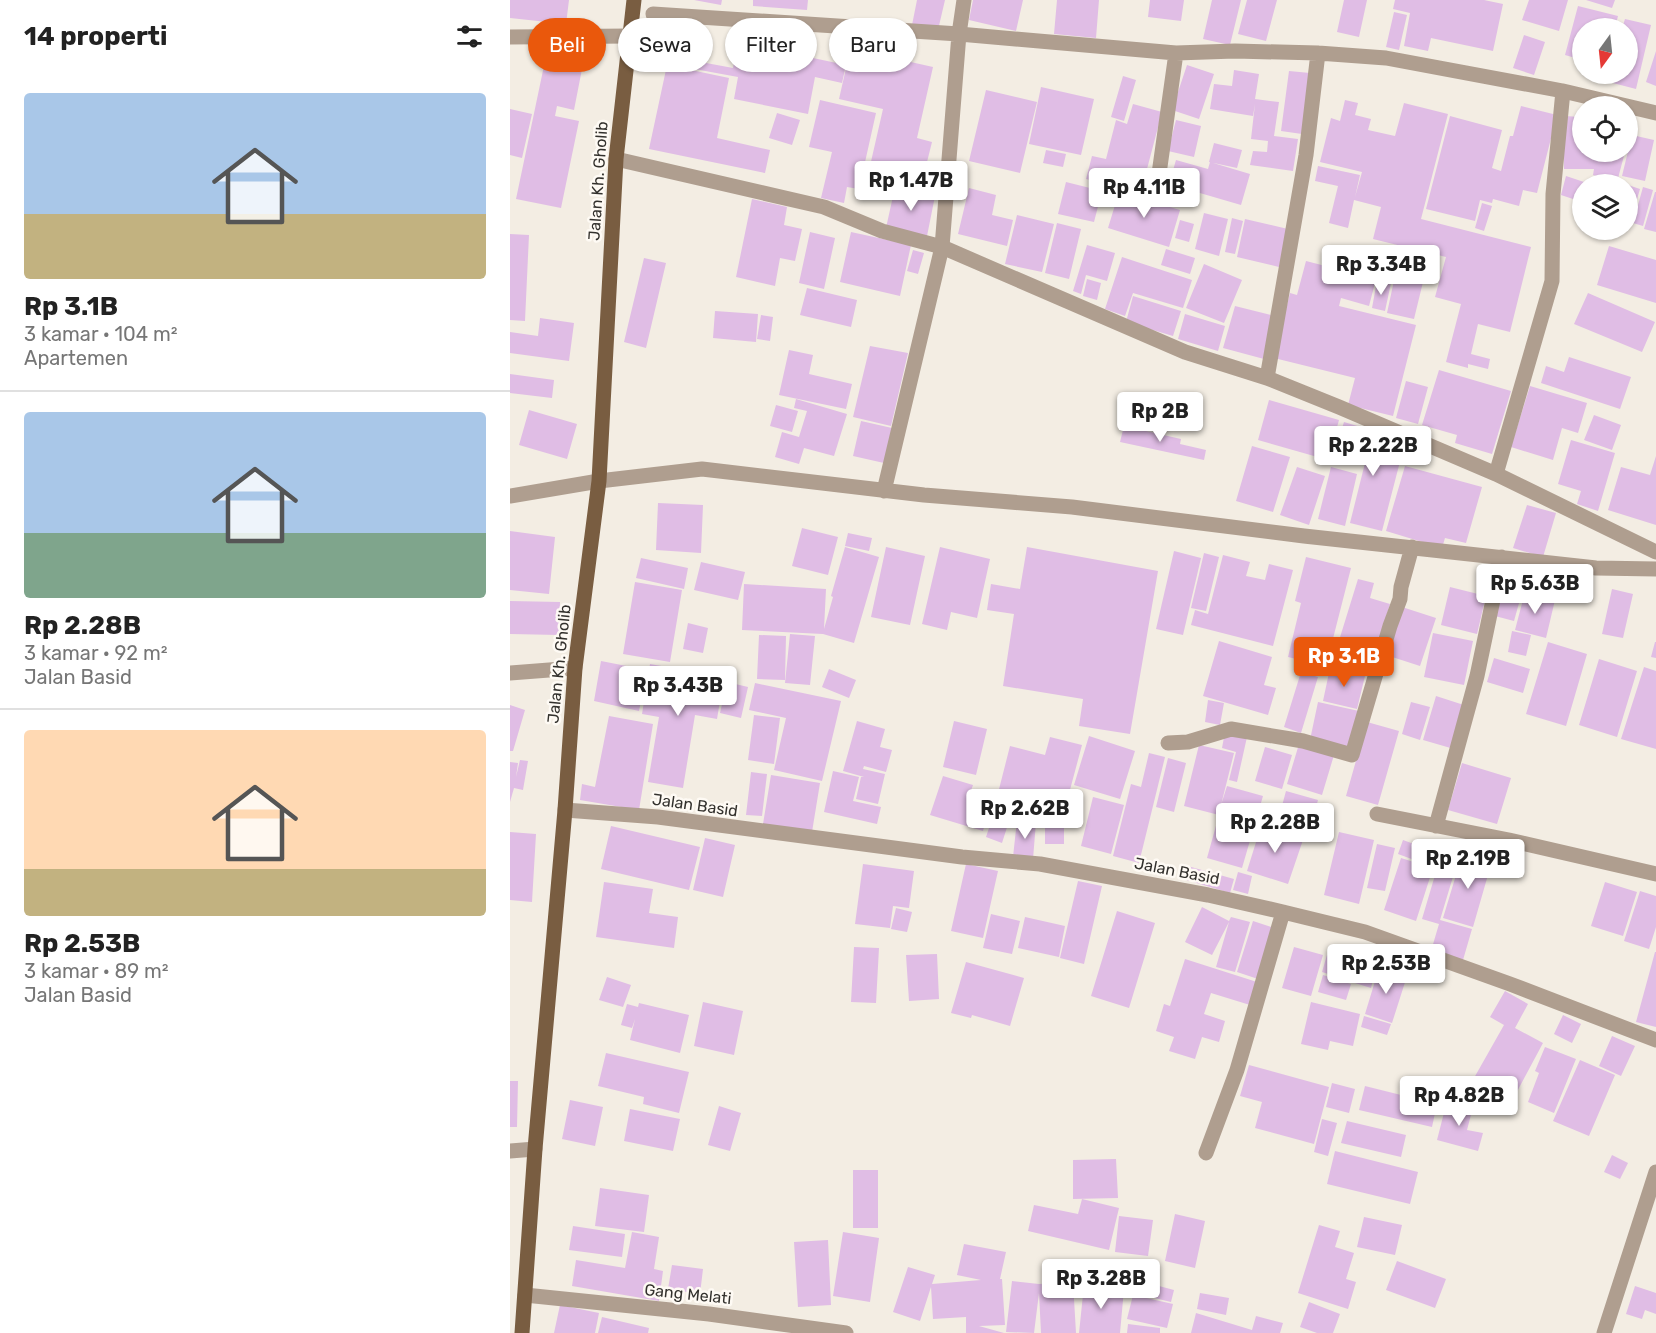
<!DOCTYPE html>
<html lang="id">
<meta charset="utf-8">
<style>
:root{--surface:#fff;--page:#f6f6f6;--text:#222;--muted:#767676;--line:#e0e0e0;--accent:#ea580c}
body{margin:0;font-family:Rubik,sans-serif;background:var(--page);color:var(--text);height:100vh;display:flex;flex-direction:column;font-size:22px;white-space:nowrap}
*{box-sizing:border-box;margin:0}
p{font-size:20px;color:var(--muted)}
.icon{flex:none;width:33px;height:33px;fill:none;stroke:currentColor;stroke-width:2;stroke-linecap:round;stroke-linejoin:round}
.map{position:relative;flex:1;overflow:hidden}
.drawer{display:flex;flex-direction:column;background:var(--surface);width:510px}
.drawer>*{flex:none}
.top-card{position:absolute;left:18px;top:18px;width:570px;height:54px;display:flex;gap:12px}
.needle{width:39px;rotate:195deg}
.tools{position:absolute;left:1062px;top:18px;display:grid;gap:12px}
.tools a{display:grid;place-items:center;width:66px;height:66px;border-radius:50%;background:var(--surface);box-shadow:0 2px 4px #0004;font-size:30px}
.price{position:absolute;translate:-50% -51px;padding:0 14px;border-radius:6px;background:#fff;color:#222;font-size:20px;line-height:39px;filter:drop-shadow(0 2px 3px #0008)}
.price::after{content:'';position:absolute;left:50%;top:36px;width:18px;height:14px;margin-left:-9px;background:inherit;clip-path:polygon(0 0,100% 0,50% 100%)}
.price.on{background:var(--accent);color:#fff}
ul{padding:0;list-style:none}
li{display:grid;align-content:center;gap:12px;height:318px;padding:0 24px}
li+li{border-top:2px solid var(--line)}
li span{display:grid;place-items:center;height:186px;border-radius:6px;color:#555}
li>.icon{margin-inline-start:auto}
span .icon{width:108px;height:108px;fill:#fffc;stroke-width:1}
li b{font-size:26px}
h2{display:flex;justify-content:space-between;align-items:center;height:72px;padding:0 24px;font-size:26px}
.pill{padding:0 21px;border-radius:27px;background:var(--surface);box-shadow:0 2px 4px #0004;font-size:21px;line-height:54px}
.pill.on{background:var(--accent);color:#fff}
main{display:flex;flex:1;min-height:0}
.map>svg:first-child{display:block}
.building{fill:#e0bde5}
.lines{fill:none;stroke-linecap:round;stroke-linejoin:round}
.minor{stroke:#af9e8f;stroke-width:15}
.major{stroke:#795d41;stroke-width:15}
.labels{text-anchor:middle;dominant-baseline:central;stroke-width:5;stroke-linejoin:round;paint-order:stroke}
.street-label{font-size:16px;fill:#33312d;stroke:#fefaf4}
</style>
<main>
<section class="drawer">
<h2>14 properti<svg class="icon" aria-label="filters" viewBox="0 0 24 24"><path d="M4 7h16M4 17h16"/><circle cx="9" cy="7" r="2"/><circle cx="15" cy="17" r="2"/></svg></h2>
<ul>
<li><span style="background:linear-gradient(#a9c7e8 65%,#c2b280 0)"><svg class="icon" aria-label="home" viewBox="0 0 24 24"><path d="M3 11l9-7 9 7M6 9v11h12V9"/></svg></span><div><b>Rp 3.1B</b><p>3 kamar · 104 m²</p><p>Apartemen</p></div></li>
<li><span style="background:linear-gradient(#a9c7e8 65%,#7fa58c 0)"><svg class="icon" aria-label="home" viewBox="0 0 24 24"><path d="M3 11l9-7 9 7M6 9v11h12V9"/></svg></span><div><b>Rp 2.28B</b><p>3 kamar · 92 m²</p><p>Jalan Basid</p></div></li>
<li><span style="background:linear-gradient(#ffd9b3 75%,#c2b280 0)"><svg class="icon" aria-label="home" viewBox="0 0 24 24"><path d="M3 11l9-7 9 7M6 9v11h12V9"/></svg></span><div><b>Rp 2.53B</b><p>3 kamar · 89 m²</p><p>Jalan Basid</p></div></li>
</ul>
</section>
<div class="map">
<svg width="1146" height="1333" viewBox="0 0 1146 1333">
<rect width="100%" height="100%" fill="#f3ede3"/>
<path class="building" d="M0,0H59L56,24L0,18Z
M184,0H212L211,5Z
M243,0H298L297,10L243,6Z
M407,0H435L428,30L402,25Z
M463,0H513L506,31L459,20Z
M547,0H589L586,38L544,34Z
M640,0H674L671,21L638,17Z
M702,0H731L720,45L693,39Z
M737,0H767L756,41L728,34Z
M834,0H857L849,37L827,32Z
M885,0H974L993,4L983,51L921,38L918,51L894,46L900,13L883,9Z
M1019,0H1058L1049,31L1012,20Z
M1076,0H1105L1102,8Z
M1068,6L1108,16L1105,28H1072V60L1055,55Z
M884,12L897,15L889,50L876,47Z
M1115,19L1141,25L1126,89L1099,82L1102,74H1118V28H1112Z
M230,30L305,45L303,58L336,65L332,83L305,77L298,114L224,99L228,77L179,68L180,60L223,68Z
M1014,35L1035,42L1024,75L1003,68Z
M1146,51V86L1136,82Z
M374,56L423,67L407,138L422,142L413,178L360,166L373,109L329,99L337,64L370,71Z
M35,61L72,69L64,110L47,106L45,116L69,121L51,208L6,199Z
M157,65L219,78L207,138L260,150L255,173L139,149Z
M677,65L704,74L689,119L662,110Z
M724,70L749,74L745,99L769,102L764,136L788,139L783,171L740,165L743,151L757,152L758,141L741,139L745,104L743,116L700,109L704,84L722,86Z
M779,71L800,73L792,134L771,131Z
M613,76L626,80L614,121L601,117Z
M531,87L584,99L571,155L519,144Z
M476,90L527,102L510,173L459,161Z
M310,100L366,113L349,189L337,187L334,203L311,198L322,152L299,147Z
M835,100L848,103L845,115L861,119L858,130L885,136L894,103L938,114L911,219L1021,247L1000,332L968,324L961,354L980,359L978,369L958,364V368L936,362L951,304L925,297L936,257L863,239L871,207L844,200L838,228L819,223L828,186L805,181L808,166L850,175L845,197L852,172L810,162L821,118L830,121Z
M623,104L652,112L637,169L640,170L634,194L576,179L582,156L596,159L606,120L617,124Z
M1011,106L1047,115L1027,193L1013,190L1009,206L983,199L982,203L970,200L965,221L916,209L940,116L992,130L982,168L991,171L1000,136H1003Z
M0,109L22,114L12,158L0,155Z
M267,113L290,120L282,145L259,138Z
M1054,116L1072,117V152H1087V159L1089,152H1115L1107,182L1083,175L1084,169H1054Z
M666,120L691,126L684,157L658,151Z
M1122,135L1144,140L1135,181L1112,176Z
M704,143L732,150L727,168L699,162Z
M536,150L556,154L553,167L533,163Z
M666,160L698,169L700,162L740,174L731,205L659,184Z
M1056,176L1080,184H1072V202L1051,195Z
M556,182L592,191L584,222L548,214Z
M1118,185L1130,189L1120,223H1118Z
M385,187L425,196L417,236L376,228Z
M1133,187L1143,190L1133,226L1123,223Z
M459,188L486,195L482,215L503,220L497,246L448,234Z
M609,192L670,210L659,247L598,228Z
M1145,192H1146V232L1134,229Z
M242,199L277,207L274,225L292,229L285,261L270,258L265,286L226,277Z
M972,203L982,206L974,231L965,228Z
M694,213L718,219L709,256L685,249Z
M507,215L544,224L532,272L495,264Z
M722,218L733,221L725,254L715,252Z
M735,219L778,229L769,267L727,257Z
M670,220L684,224L679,242L665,238Z
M547,223L571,229L559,279L535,273Z
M300,232L325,238L314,289L289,283Z
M341,232L401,245L390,296L330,282Z
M0,234L19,235L15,321L0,320Z
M577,245L605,253L597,281L576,275L571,294L563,291Z
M1099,246L1146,260V303L1087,285Z
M656,249L685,258L680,274L651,265Z
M403,250L414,253L408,274L397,271Z
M612,257L682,280L673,308L623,293L615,316L595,309Z
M134,258L156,263L136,348L114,342Z
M796,261L866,279L859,306L831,298L829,306L906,325L883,416L838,405L845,378L764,358L780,293L787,295Z
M694,264L732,280L714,323L676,308Z
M885,276L913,282L904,319L877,313Z
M577,279L591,283L587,300L573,296Z
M867,281L881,283L875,311L862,308Z
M297,288L347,300L341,327L290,315Z
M1078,293L1145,322L1132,352L1064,324Z
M623,296L671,311L663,336L616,322Z
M725,306L765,316L754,359L713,348Z
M205,311L248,314L246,342L203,338Z
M675,314L715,326L708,351L668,339Z
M251,315L263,317L260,341L247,339Z
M30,318L64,323L59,361L0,353V332L28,336Z
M360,346L398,353L381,426L343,417Z
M279,350L303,355L299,374L342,384L336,409L269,395Z
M1059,357L1121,377L1110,409L1031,383L1036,366L1054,372Z
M929,370L1001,391L982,454L945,443L947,435L912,425Z
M0,374L44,380L42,398L0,393Z
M896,381L918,387L908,424L886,418Z
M1020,386L1077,403L1068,433L1052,428L1043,460L1001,447Z
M286,399L337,414L324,456L294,448L289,464L265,457L272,432L289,437L297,411L284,408Z
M759,400L829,420L818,460L748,440Z
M266,405L288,411L282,432L260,426Z
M19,410L67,424L57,459L9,445Z
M1084,415L1111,425L1102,450L1074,440Z
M351,421L382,428L374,463L343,456Z
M834,422L864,431L861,441L893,450L872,531L840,523L858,451L828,441Z
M614,426L671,439L670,444L696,450L694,460L610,442Z
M1061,440L1105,453L1088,511L1067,504L1071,491L1048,484Z
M742,446L780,457L763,512L726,501Z
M1146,456V525L1098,510L1111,467L1140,475Z
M895,466L972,487L956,543L935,538L932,548L876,531Z
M787,467L815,476L799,525L770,515Z
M821,467L847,474L835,526L808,519Z
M148,503L193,505L191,553L146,550Z
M1017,505L1046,513L1033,557L1003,548Z
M292,528L328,537L318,575L282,566Z
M0,531L45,537L39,594L0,590Z
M338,533L362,538L359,551L335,546Z
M335,547L369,557L344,643L313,634L232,630L234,584L316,589L314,629L323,597L321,596Z
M376,547L415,556L400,625L361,617Z
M430,547L480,559L467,618L441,612L437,630L412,624Z
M517,547L648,571L620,734L569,726L573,699L493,686L504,614L477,610L481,584L510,589Z
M664,551L691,558L673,635L646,629Z
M694,553L709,557L696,611L681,608Z
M713,555L740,562L736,576L755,580L759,564L783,570L763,646L681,625L685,610L698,614Z
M796,557L841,568L816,666L778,657L791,603L785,601Z
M131,558L178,568L174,589L126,578Z
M191,562L235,572L228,600L184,590Z
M994,571L1012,575L1010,588L991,584Z
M848,579L864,583L860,598L880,604L859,672L823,660Z
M125,582L172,590L160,662L113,654Z
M940,587L976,596L967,634L931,625Z
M1102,589L1123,594L1113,638L1092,634Z
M992,590L1011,596L1004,621L985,616Z
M1015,592L1045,600L1036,638L1005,630Z
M0,601L50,602L49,635L0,634Z
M892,607L926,618L910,666L876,655Z
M178,623L198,628L193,653L173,649Z
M1002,631L1021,635L1016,656L998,652Z
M923,633L963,641L954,685L914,677Z
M280,634L305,636L300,685L275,683Z
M249,635L276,636L275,680L247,679Z
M709,641L762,657L754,685L766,688L758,715L693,696Z
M1038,642L1077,654L1056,726L1016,714Z
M1145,642H1146V658L1141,657Z
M984,658L1020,669L1013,693L977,682Z
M1089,659L1127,671L1107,737L1069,725Z
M91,661L137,670L129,711L84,701Z
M140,664L214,677L207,719L185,715L173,788L138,782L149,717L132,714Z
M1134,667L1146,671V749L1111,739Z
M820,668L855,676L847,709L813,701Z
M319,669L346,680L339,698L312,687Z
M791,672L808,677L791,733L774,727Z
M217,682L238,687L231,718L210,713Z
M245,683L331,701L312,781L264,770L276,718L239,710Z
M926,696L957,706L944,749L913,740Z
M698,700L714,703L710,725L695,722Z
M808,702L849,711L840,749L800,740Z
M901,702L920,707L910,740L892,734Z
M0,705L15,710L3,751H0Z
M244,715L270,718L264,764L238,760Z
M99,716L143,724L129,810L70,800L72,784L85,787Z
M347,721L375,729L370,747L382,750L376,772L354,766L353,769L375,774L368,804L346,799L351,777H354L333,771Z
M444,721L477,729L466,775L433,767Z
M857,722L889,731L868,805L836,796Z
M715,732L737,737L727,782L719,780L726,752L712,748Z
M579,736L625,751L610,799L564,785Z
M540,737L572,745L557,801L532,794L527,811L486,801L500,746L535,755Z
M789,744L824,755L812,795L777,784Z
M689,745L724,753L711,805L717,786L753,796L732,868L697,858L709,815L674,806Z
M755,747L782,755L772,789L745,781Z
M639,753L655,757L629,863L603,856L621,784L631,787Z
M658,758L676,763L664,812L646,807Z
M10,760L18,761L13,790L4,788L0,802V762L8,763L6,777Z
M952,763L1001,778L987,824L938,810Z
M323,771L349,777L343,801L371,807L367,824L314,812Z
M241,772L257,774L252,816L236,815Z
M261,775L310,783L302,832L253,824Z
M433,776L463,785L457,802L479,809L473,831L420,815Z
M776,791L808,800L799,833L767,824Z
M583,797L614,805L601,854L571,846Z
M484,813L500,818L492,843L476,837Z
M535,816H554V844H535Z
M507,820L526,822L523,859L503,857Z
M752,823L794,837L778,884L737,871Z
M101,826L190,847L179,890L91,869Z
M0,832L26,834L22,902L0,900Z
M829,832L864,840L849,904L814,895Z
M195,838L225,845L213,897L183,890Z
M893,840L912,847L907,861L888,854Z
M867,844L885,848L875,891L857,888Z
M953,852L982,861L963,927L933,918Z
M891,858L923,868L906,921L874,910Z
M353,864L404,871L399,908L383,906L380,928L345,924Z
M456,864L488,871L473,938L441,931Z
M674,865L724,879L720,893L670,878Z
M928,865L945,870L930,920L962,929L953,960L921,951L929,924L912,919Z
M728,872L742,876L738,894L723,890Z
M568,881L592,886L574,964L550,958Z
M94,882L143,889L139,913L168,917L164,948L86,937Z
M1095,882L1127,892L1113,936L1081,926Z
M1130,891L1146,896V927L1139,949L1114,941Z
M692,907L719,921L721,917L740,922L725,972L706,967L719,922L702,955L675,942Z
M386,908L402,912L397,932L381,929Z
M607,911L645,923L619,1008L581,996Z
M481,914L510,921L502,954L473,948Z
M515,917L555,926L549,957L508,948Z
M743,921L767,929L751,980L727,972Z
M852,946L873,952L868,969L847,963Z
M344,947L369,948L366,1003L341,1002Z
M784,947L813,955L801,996L772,988Z
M1145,952H1146V1027L1126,1022Z
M427,954L429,999L399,1001L396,955Z
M817,955L848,964L843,982L812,972Z
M675,959L747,982L740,1005L701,993L694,1014L715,1021L709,1042L692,1037L685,1059L659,1051L664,1037L646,1031L654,1004L660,1006Z
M456,962L514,978L500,1026L462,1015L461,1018L441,1013Z
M849,967L865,971L861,988L845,983Z
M869,968L897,976L882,1023L855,1014Z
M813,975L841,984L836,1000L808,992Z
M97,977L121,985L113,1007L89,1000Z
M995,991L1018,1004L1005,1028L1033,1043L1003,1099L964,1078L994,1025L980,1017Z
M193,1002L233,1011L224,1055L184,1046Z
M801,1002L850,1014L843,1046L820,1041L818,1050L791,1044Z
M129,1003L179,1015L170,1053L120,1040L125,1019L122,1028L111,1025L117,1004L128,1007Z
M1053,1015L1071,1024L1062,1043L1044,1034Z
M854,1016L881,1024L877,1035L851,1027Z
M1102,1036L1125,1046L1111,1076L1089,1066Z
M1035,1047L1066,1059L1044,1113L1018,1102L1029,1073L1025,1071Z
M96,1053L179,1072L169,1113L133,1104L134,1097L88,1086Z
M1070,1060L1105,1075L1079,1136L1043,1121Z
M739,1065L819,1087L804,1144L745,1128L752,1102L730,1096Z
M0,1081H8L7,1127H0Z
M822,1083L845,1089L839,1113L816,1107Z
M855,1086L927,1104L922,1127L849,1110Z
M60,1100L93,1107L85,1146L52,1139Z
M937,1101L963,1107L957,1130L973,1133L968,1151L927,1140Z
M209,1106L231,1113L220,1151L198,1145Z
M120,1109L170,1119L163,1151L114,1141Z
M812,1119L827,1123L818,1156L804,1152Z
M837,1121L896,1135L891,1157L831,1143Z
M825,1151L908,1172L900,1204L817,1184Z
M1102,1155L1118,1163L1110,1179L1094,1172Z
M606,1159L608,1198L563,1199V1160Z
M343,1170H368V1228H343Z
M90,1188L139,1195L134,1232L85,1226Z
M572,1199L609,1208L599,1250L518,1231L524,1205L568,1214Z
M665,1214L695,1221L685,1268L655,1261Z
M609,1216L643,1220L638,1256L605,1252Z
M854,1217L892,1225L885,1255L847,1247Z
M809,1225L830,1231L825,1247L844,1253L836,1279L846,1282L838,1309L788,1293Z
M63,1226L115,1234L112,1257L59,1250Z
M122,1232L149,1237L144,1269L153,1271L149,1301L62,1286L66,1260L115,1268Z
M333,1232L369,1238L360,1302L323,1296Z
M318,1240L321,1305L288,1307L284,1242Z
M454,1244L496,1252L490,1279H492L495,1325L469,1326L494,1333H456V1317L423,1319L421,1287L410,1321L383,1312L398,1267L425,1275L422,1284L471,1280L447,1275Z
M887,1261L936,1279L925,1308L876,1290Z
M162,1265L193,1269L190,1294L158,1289Z
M502,1281L529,1284L563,1282L566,1333H531L529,1293L524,1333L496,1332Z
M634,1282L664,1290L661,1302L632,1295Z
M574,1285L614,1289L610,1333H569Z
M1125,1286L1146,1293V1314L1135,1310L1132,1319L1116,1314Z
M690,1293L719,1298L716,1315L687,1309Z
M623,1295L663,1304L657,1328L617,1319Z
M799,1302L830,1314L823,1333H807L790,1327Z
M50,1305L89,1313L85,1333H44Z
M686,1313L742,1330L746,1316L773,1323L770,1333H681Z
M92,1317L139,1328L138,1333H88Z
M618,1324L650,1328V1333H617Z"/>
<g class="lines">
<path class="minor" d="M143,14L449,34L666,53L725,51L808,53L876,58L1053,91L1146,113
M0,37L121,36
M106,159L314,207L372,231L432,247L675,352L757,378L829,407L986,474L1146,552
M647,188L666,53
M757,378L796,155L808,53
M986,474L1042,281L1043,194L1053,91
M374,491L432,247L449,34L454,0
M0,496L89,481L192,469L414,495L562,507L794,536L1086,568L1146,569
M0,673L65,668
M658,743L678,742L721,729L793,741L842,755L880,626L890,599L891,587L902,547
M55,810L148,817L452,857L530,864L698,895L773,912L855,932L1000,984L1146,1040
M867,814L999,840L1146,874
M926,826L967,676L992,557
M0,1151L25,1149
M696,1153L727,1070L773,912
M15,1295L199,1314L336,1333
M1094,1333L1146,1172"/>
<path class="major" d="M12,1333L25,1149L55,810L65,668L89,481L106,159L124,0"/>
</g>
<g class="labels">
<g class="street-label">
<text transform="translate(88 181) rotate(-86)">Jalan Kh. Gholib</text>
<text transform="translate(49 664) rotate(-84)">Jalan Kh. Gholib</text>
<text transform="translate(185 805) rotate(8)">Jalan Basid</text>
<text transform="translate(667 871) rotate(11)">Jalan Basid</text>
<text transform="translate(178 1294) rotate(6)">Gang Melati</text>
</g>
</g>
</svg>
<div class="tools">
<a><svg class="needle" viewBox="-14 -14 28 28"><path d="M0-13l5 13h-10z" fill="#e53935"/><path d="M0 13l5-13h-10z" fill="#767676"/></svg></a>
<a><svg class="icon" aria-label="locate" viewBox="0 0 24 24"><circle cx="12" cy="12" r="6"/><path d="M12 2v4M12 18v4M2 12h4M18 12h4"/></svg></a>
<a><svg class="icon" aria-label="layers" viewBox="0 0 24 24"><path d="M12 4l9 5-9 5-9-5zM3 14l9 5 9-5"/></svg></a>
</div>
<b class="price" style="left:401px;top:212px">Rp 1.47B</b>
<b class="price" style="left:634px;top:219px">Rp 4.11B</b>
<b class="price" style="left:871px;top:296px">Rp 3.34B</b>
<b class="price" style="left:650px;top:443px">Rp 2B</b>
<b class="price" style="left:863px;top:477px">Rp 2.22B</b>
<b class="price" style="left:1025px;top:615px">Rp 5.63B</b>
<b class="price on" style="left:834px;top:688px">Rp 3.1B</b>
<b class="price" style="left:168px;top:717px">Rp 3.43B</b>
<b class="price" style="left:515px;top:840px">Rp 2.62B</b>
<b class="price" style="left:765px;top:854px">Rp 2.28B</b>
<b class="price" style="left:958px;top:890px">Rp 2.19B</b>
<b class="price" style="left:876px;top:995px">Rp 2.53B</b>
<b class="price" style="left:949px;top:1127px">Rp 4.82B</b>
<b class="price" style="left:591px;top:1310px">Rp 3.28B</b>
<div class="top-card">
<a class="pill on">Beli</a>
<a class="pill">Sewa</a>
<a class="pill">Filter</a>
<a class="pill">Baru</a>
</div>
</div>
</main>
